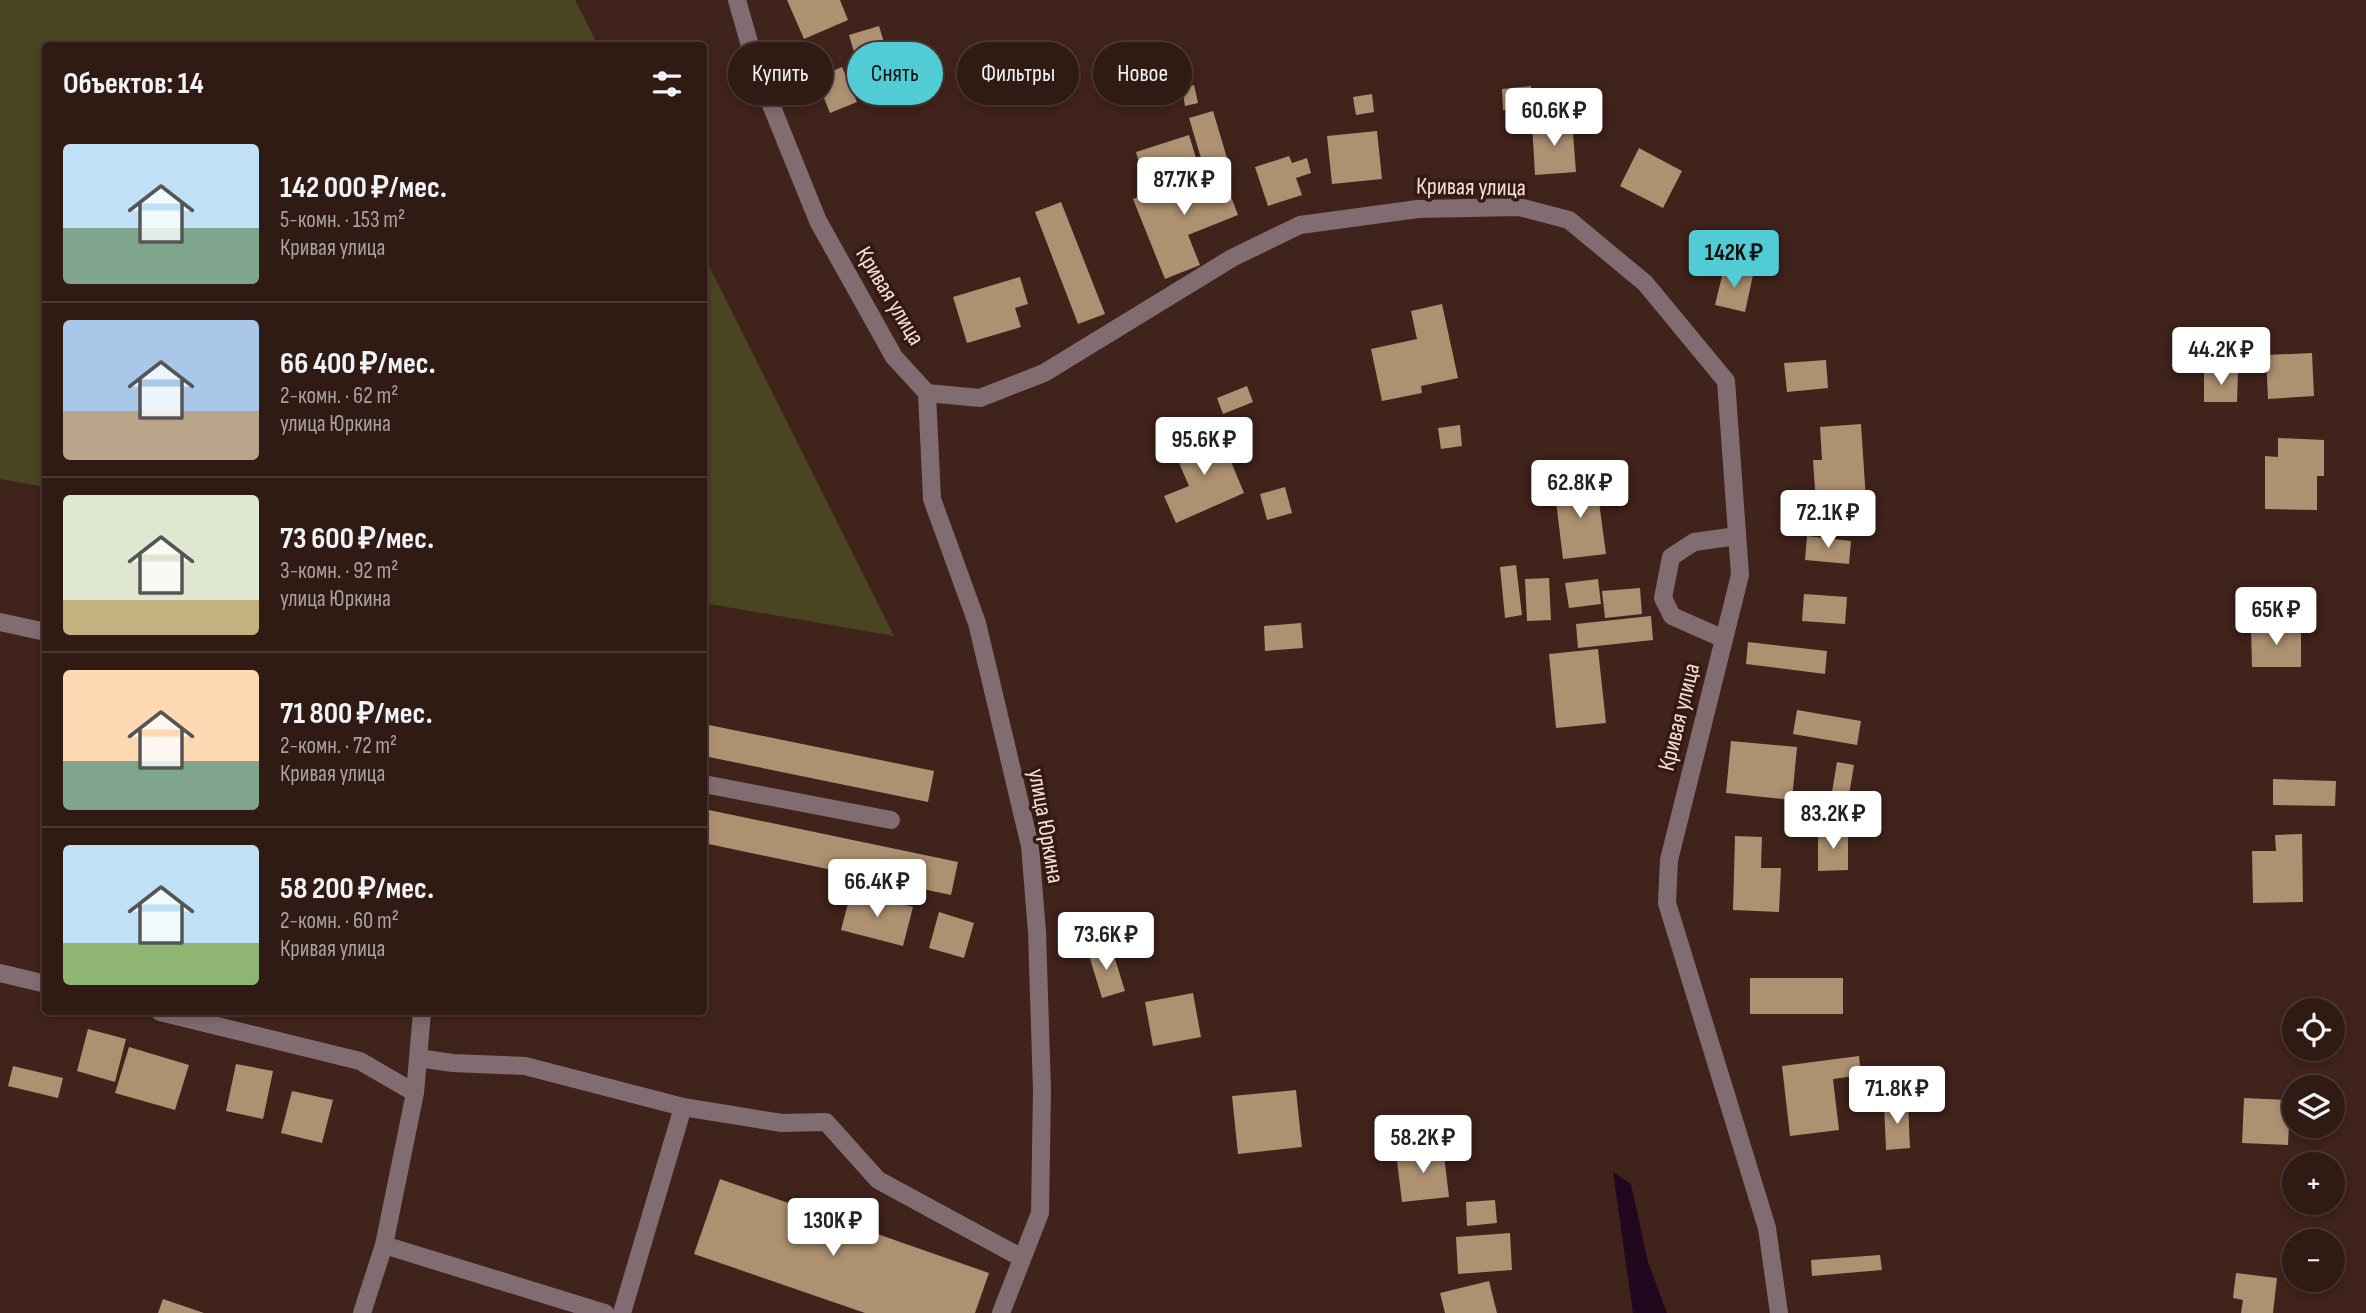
<!DOCTYPE html>
<html lang="ru">
<meta charset="utf-8">
<style>
:root{--surface:#301a14;--page:#38231d;--text:#f1f3f6;--muted:#a8a1a0;--line:#4b3834;--accent:#51ccd4}
body{margin:0;font-family:"Sofia Sans Condensed",sans-serif;background:var(--page);color:var(--text);height:100vh;display:flex;flex-direction:column;font-size:26px;white-space:nowrap}
*{box-sizing:border-box;margin:0}
p{font-size:23px;color:var(--muted)}
.icon{flex:none;width:38px;height:38px;fill:none;stroke:currentColor;stroke-width:2;stroke-linecap:round;stroke-linejoin:round}
.map{position:relative;flex:1;overflow:hidden}
.drawer{position:absolute;left:42px;top:42px;width:665px;height:973px;display:flex;flex-direction:column;background:var(--surface);border-radius:7px;box-shadow:0 4px 10px #0003,0 0 0 2px var(--line)}
.drawer>*{flex:none}
.hud{position:absolute;left:728px;top:42px;width:665px;height:63px;display:flex;gap:14px}
.tools{position:absolute;left:2282px;top:998px;display:grid;gap:14px}
.tools a{display:grid;place-items:center;width:63px;height:63px;border-radius:50%;background:var(--surface);box-shadow:0 4px 10px #0003,0 0 0 2px var(--line);font-size:35px}
.price{position:absolute;translate:-50% -60px;padding:0 16px;border-radius:7px;background:#fff;color:#222;font-size:23px;line-height:46px;filter:drop-shadow(0 2px 4px #0008)}
.price::after{content:'';position:absolute;left:50%;top:42px;width:21px;height:16px;margin-left:-10px;background:inherit;clip-path:polygon(0 0,100% 0,50% 100%)}
.price.on{background:var(--accent);color:#111}
ul{padding:0;list-style:none}
li{display:flex;align-items:center;gap:21px;height:175px;padding:0 21px}
li+li{border-top:2px solid var(--line)}
li span{display:grid;place-items:center;flex:none;width:196px;height:140px;border-radius:7px;color:#555}
li>.icon{margin-inline-start:auto}
span .icon{width:84px;height:84px;fill:#fffc;stroke-width:1}
li b{font-size:30px}
h2{display:flex;justify-content:space-between;align-items:center;height:84px;padding:0 21px;font-size:30px}
.tag{padding:0 24px;border-radius:32px;background:var(--surface);box-shadow:0 4px 10px #0003,0 0 0 2px var(--line);font-size:24px;line-height:63px}
.tag.on{background:var(--accent);color:#111}
.map>svg:first-child{display:block}
.green{fill:#494520}
.water{fill:#22081e}
.building{fill:#ad9171}
.lines{fill:none;stroke-linecap:round;stroke-linejoin:round}
.minor{stroke:#816d71;stroke-width:18}
.labels{text-anchor:middle;dominant-baseline:central;stroke-width:7;stroke-linejoin:round;paint-order:stroke}
.street-label{font-size:24px;fill:#f4e0da;stroke:#351a11}
</style>
<div class="map">
<svg width="2366" height="1313" viewBox="0 0 2366 1313">
<rect width="100%" height="100%" fill="#40231b"/>
<path class="green" d="M0,0H575L598,45L46,46L45,487L0,479Z
M704,256L894,636L704,603Z"/>
<path class="water" d="M1613,1172L1631,1184L1648,1262L1667,1313H1633Z"/>
<path class="building" d="M787,0H840L848,20L804,39Z
M879,26L886,49L856,59L849,35Z
M842,67L857,102L830,113L816,78Z
M1194,85L1198,103L1185,106L1182,88Z
M1531,86L1533,108L1503,110L1502,89Z
M1372,94L1374,112L1356,115L1353,97Z
M1213,111L1227,158L1203,165L1189,118Z
M1572,120L1576,172L1535,175L1532,124Z
M1377,131L1382,179L1332,184L1327,136Z
M1189,135L1199,168L1145,184L1136,152Z
M1639,148L1682,171L1663,208L1620,186Z
M1289,156L1292,163L1307,158L1311,173L1296,178L1302,195L1268,206L1255,167Z
M1219,165L1238,215L1188,235L1200,265L1165,279L1133,199Z
M1061,202L1105,314L1078,324L1035,212Z
M1724,268L1753,275L1745,312L1715,305Z
M1020,277L1028,304L1015,308L1021,327L967,343L953,297Z
M1442,304L1458,378L1421,386L1422,393L1382,401L1371,349L1417,339L1411,311Z
M2312,353L2314,396L2268,399L2266,355Z
M1826,360L1828,388L1787,392L1784,363Z
M2204,373H2238L2237,402H2204Z
M1247,386L1253,402L1223,414L1217,398Z
M1861,424L1866,500L1816,504L1813,460H1822L1820,427Z
M1460,425L1462,446L1441,449L1438,428Z
M1218,430L1244,493L1176,523L1164,496L1189,486L1173,449Z
M2278,438L2324,440V476H2317V510L2265,509V456L2278,457Z
M1596,480L1606,554L1563,559L1554,485Z
M1285,487L1292,513L1267,520L1260,494Z
M1807,536L1851,541L1849,564L1805,560Z
M1516,565L1522,615L1505,618L1500,567Z
M1549,578L1551,620L1527,621L1525,579Z
M1598,579L1601,604L1569,608L1565,583Z
M1640,588L1642,614L1605,618L1602,591Z
M1804,594L1847,597L1845,624L1802,621Z
M1651,616L1653,640L1578,648L1576,624Z
M1301,623L1303,648L1265,651L1264,626Z
M2301,626V667H2252L2251,627Z
M1748,642L1827,651L1825,674L1746,664Z
M1598,649L1606,723L1556,728L1549,654Z
M1797,710L1861,721L1857,745L1793,734Z
M704,724L934,771L928,802L704,756Z
M1731,741L1797,747L1792,800L1726,793Z
M1837,762L1854,765L1849,795L1832,792Z
M2273,779L2336,781L2335,806L2273,805Z
M704,809L958,862L951,895L704,843Z
M1818,831H1848V870L1818,871Z
M2302,834L2303,902L2253,903L2252,851H2276L2275,835Z
M1735,836L1762,837L1761,868H1781L1779,912L1733,910Z
M851,892L913,907L903,946L841,930Z
M939,912L974,923L964,958L929,948Z
M1111,946L1125,991L1102,998L1088,952Z
M1750,978H1843V1014H1750Z
M1193,993L1201,1037L1153,1046L1145,1002Z
M88,1029L126,1039L115,1082L77,1071Z
M129,1047L189,1065L175,1110L115,1093Z
M1859,1056L1861,1075L1833,1079L1839,1130L1790,1136L1782,1066Z
M236,1064L273,1071L263,1119L226,1111Z
M13,1066L63,1078L58,1098L8,1086Z
M1296,1090L1302,1147L1238,1154L1232,1096Z
M292,1091L333,1100L322,1143L281,1133Z
M2244,1098L2290,1100L2288,1145L2242,1143Z
M1908,1102L1910,1148L1886,1150L1884,1103Z
M1443,1147L1449,1197L1402,1202L1396,1153Z
M720,1179L989,1273L975,1313H865L694,1254Z
M1495,1200L1497,1223L1467,1226L1466,1202Z
M1510,1233L1512,1270L1458,1274L1456,1237Z
M1880,1255L1882,1270L1812,1276L1811,1260Z
M2236,1273L2277,1278L2273,1313H2241L2243,1300L2233,1298Z
M1489,1281L1497,1313H1445L1440,1293Z
M163,1299L204,1313H158Z"/>
<g class="lines">
<path class="minor" d="M737,0L757,70L818,221L894,357L927,393L980,398L1044,373L1232,258L1300,225L1418,209L1519,207L1569,220L1645,283L1726,381L1740,575L1669,860L1667,903L1767,1228L1779,1313
M927,393L932,499L977,623L1030,846L1037,932L1042,1090L1040,1213L1001,1313
M0,622L46,632
M1724,639L1672,616L1663,598L1671,557L1694,542L1737,536
M704,784L891,820
M0,973L46,984
M160,1012L360,1061L415,1093
M418,1058L453,1063L525,1066L683,1107L782,1123L826,1122L878,1180L1022,1258
M384,1245L605,1313
M362,1313L384,1245L415,1093L422,1012
M622,1313L683,1107"/>
</g>
<g class="labels">
<g class="street-label">
<text transform="translate(1471 187) rotate(1)">Кривая улица</text>
<text transform="translate(890 296) rotate(59)">Кривая улица</text>
<text transform="translate(1679 717) rotate(-76)">Кривая улица</text>
<text transform="translate(1046 826) rotate(80)">улица Юркина</text>
</g>
</g>
</svg>
<div class="tools">
<a><svg class="icon" aria-label="locate" viewBox="0 0 24 24"><circle cx="12" cy="12" r="6"/><path d="M12 2v4M12 18v4M2 12h4M18 12h4"/></svg></a>
<a><svg class="icon" aria-label="layers" viewBox="0 0 24 24"><path d="M12 4l9 5-9 5-9-5zM3 14l9 5 9-5"/></svg></a>
<a>+</a>
<a>−</a>
</div>
<b class="price" style="left:1554px;top:148px">60.6K ₽</b>
<b class="price" style="left:1184px;top:217px">87.7K ₽</b>
<b class="price on" style="left:1734px;top:290px">142K ₽</b>
<b class="price" style="left:2221px;top:387px">44.2K ₽</b>
<b class="price" style="left:1204px;top:477px">95.6K ₽</b>
<b class="price" style="left:1580px;top:520px">62.8K ₽</b>
<b class="price" style="left:1828px;top:550px">72.1K ₽</b>
<b class="price" style="left:2276px;top:647px">65K ₽</b>
<b class="price" style="left:1833px;top:851px">83.2K ₽</b>
<b class="price" style="left:877px;top:919px">66.4K ₽</b>
<b class="price" style="left:1106px;top:972px">73.6K ₽</b>
<b class="price" style="left:1897px;top:1126px">71.8K ₽</b>
<b class="price" style="left:1423px;top:1175px">58.2K ₽</b>
<b class="price" style="left:833px;top:1258px">130K ₽</b>
<div class="hud">
<a class="tag">Купить</a>
<a class="tag on">Снять</a>
<a class="tag">Фильтры</a>
<a class="tag">Новое</a>
</div>
<section class="drawer">
<h2>Объектов: 14<svg class="icon" aria-label="filters" viewBox="0 0 24 24"><path d="M4 7h16M4 17h16"/><circle cx="9" cy="7" r="2"/><circle cx="15" cy="17" r="2"/></svg></h2>
<ul>
<li><span style="background:linear-gradient(#bfe0f5 60%,#7fa58c 0)"><svg class="icon" aria-label="home" viewBox="0 0 24 24"><path d="M3 11l9-7 9 7M6 9v11h12V9"/></svg></span><div><b>142 000 ₽/мес.</b><p>5-комн. · 153 m²</p><p>Кривая улица</p></div></li>
<li><span style="background:linear-gradient(#a9c7e8 65%,#b9a48a 0)"><svg class="icon" aria-label="home" viewBox="0 0 24 24"><path d="M3 11l9-7 9 7M6 9v11h12V9"/></svg></span><div><b>66 400 ₽/мес.</b><p>2-комн. · 62 m²</p><p>улица Юркина</p></div></li>
<li><span style="background:linear-gradient(#dfe7d0 75%,#c2b280 0)"><svg class="icon" aria-label="home" viewBox="0 0 24 24"><path d="M3 11l9-7 9 7M6 9v11h12V9"/></svg></span><div><b>73 600 ₽/мес.</b><p>3-комн. · 92 m²</p><p>улица Юркина</p></div></li>
<li><span style="background:linear-gradient(#ffd9b3 65%,#7fa58c 0)"><svg class="icon" aria-label="home" viewBox="0 0 24 24"><path d="M3 11l9-7 9 7M6 9v11h12V9"/></svg></span><div><b>71 800 ₽/мес.</b><p>2-комн. · 72 m²</p><p>Кривая улица</p></div></li>
<li><span style="background:linear-gradient(#bfe0f5 70%,#8fb573 0)"><svg class="icon" aria-label="home" viewBox="0 0 24 24"><path d="M3 11l9-7 9 7M6 9v11h12V9"/></svg></span><div><b>58 200 ₽/мес.</b><p>2-комн. · 60 m²</p><p>Кривая улица</p></div></li>
</ul>
</section>
</div>
